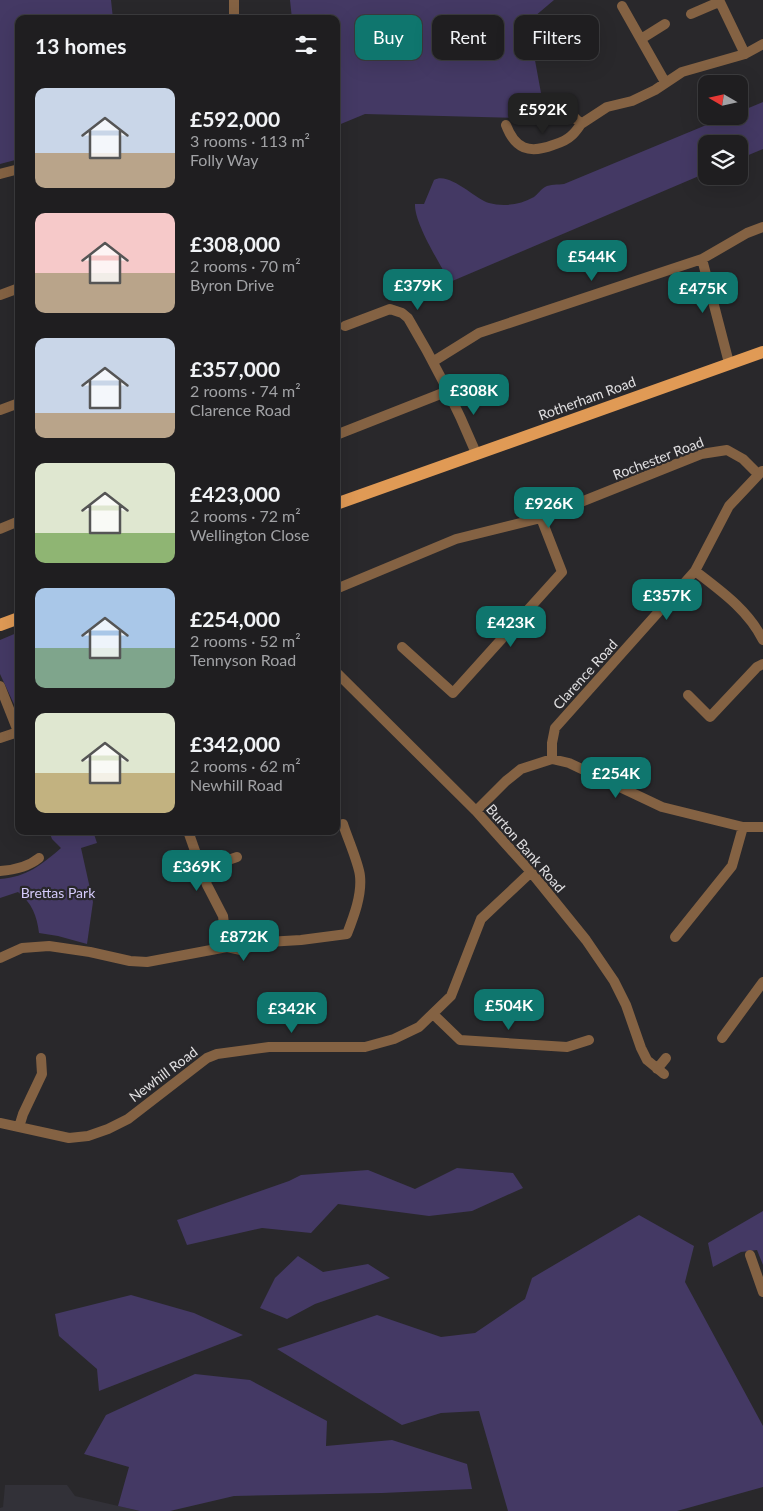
<!DOCTYPE html>
<meta charset="utf-8">
<style>
:root{--surface:#1f1e20;--page:#2c2b2d;--text:#f1f3f6;--muted:#a1a2a5;--line:#3c3c3e;--accent:#0f766e}
body{margin:0;font-family:Lato,sans-serif;background:var(--page);color:var(--text);height:100vh;display:flex;flex-direction:column;font-size:19px;white-space:nowrap}
*{box-sizing:border-box;margin:0}
p{font-size:16px;color:var(--muted)}
.icon{flex:none;width:28px;height:28px;fill:none;stroke:currentColor;stroke-width:2;stroke-linecap:round;stroke-linejoin:round}
.map{position:relative;flex:1;overflow:hidden}
.sheet{position:absolute;left:15px;top:15px;width:325px;height:820px;display:flex;flex-direction:column;background:var(--surface);border-radius:10px;box-shadow:0 5px 20px #0002,0 0 0 1px var(--line)}
.sheet>*{flex:none}
.guide{position:absolute;left:355px;top:15px;width:332px;height:45px;display:flex;gap:10px}
.needle{width:32px;rotate:279deg}
.buttons{position:absolute;left:698px;top:75px;display:grid;gap:10px}
.buttons a{display:grid;place-items:center;width:50px;height:50px;border-radius:10px;background:var(--surface);box-shadow:0 5px 20px #0002,0 0 0 1px var(--line);font-size:25px}
.price{position:absolute;translate:-50% -42px;padding:0 11px;border-radius:10px;background:var(--accent);color:#fff;font-size:16px;line-height:32px;filter:drop-shadow(0 1px 2px #0008)}
.price::after{content:'';position:absolute;left:50%;top:30px;width:15px;height:11px;margin-left:-8px;background:inherit;clip-path:polygon(0 0,100% 0,50% 100%)}
.price.selected{background:#222;color:#fff}
ul{padding:0;list-style:none}
li{display:flex;align-items:center;gap:15px;height:125px;padding:0 20px}
li span{display:grid;place-items:center;flex:none;width:140px;height:100px;border-radius:10px;color:#555}
li>.icon{margin-inline-start:auto}
span .icon{width:60px;height:60px;fill:#fffc;stroke-width:1}
li b{font-size:21px}
h2{display:flex;justify-content:space-between;align-items:center;height:60px;padding:0 20px;font-size:21px}
.pill{padding:0 18px;border-radius:10px;background:var(--surface);box-shadow:0 5px 20px #0002,0 0 0 1px var(--line);font-size:18px;line-height:45px}
.pill.selected{background:var(--accent);color:#fff}
.map>svg:first-child{display:block}
.built{fill:#323138}
.green{fill:#443964}
.lines{fill:none;stroke-linecap:round;stroke-linejoin:round}
.street{stroke:#846243;stroke-width:10}
.primary{stroke:#e09a55;stroke-width:12}
.labels{text-anchor:middle;dominant-baseline:central;stroke-width:4.5;stroke-linejoin:round;paint-order:stroke}
.street-label{font-size:14px;fill:#e0dfe1;stroke:#29282b}
.park-label{font-size:14px;fill:#d4cafa;stroke:#29282b}
</style>
<div class="map">
<svg width="763" height="1511" viewBox="0 0 763 1511">
<rect width="100%" height="100%" fill="#29282b"/>
<path class="built" d="M5,1485H67L75,1496L140,1511H0V1508L3,1507Z"/>
<path class="green" d="M0,0H111L113,19H19V159L0,164Z
M290,0H554L528,22L543,104L524,118L365,114L336,126V19H292Z
M763,102V149L739,159V144H706V173L450,282C440,264 414,223 415,204H424L434,180C449,171 475,199 489,203C503,207 520,205 534,197C538,194 541,189 545,187C550,184 558,185 564,184L728,116H739V112Z
M19,632V715L0,674V640Z
M49,831H93L97,843L81,848L93,902L87,944L58,936L39,933C37,916 32,903 18,892L0,898V879C27,877 41,865 61,848L52,839Z
M457,1168L513,1173L523,1188L472,1211L429,1216L338,1204L311,1233L262,1228L187,1245L177,1220L289,1181L301,1175L368,1170L415,1189Z
M763,1211V1265L757,1250L741,1252L713,1267L708,1243Z
M639,1215L694,1246L685,1282L763,1426V1487L677,1511H508L479,1411L441,1413L402,1425L277,1349L377,1315L441,1337L475,1333L525,1299L532,1278Z
M298,1256L323,1272L368,1264L390,1278L315,1304L287,1319L260,1308L275,1278Z
M131,1295L194,1313L243,1335L99,1391L97,1369L59,1336L55,1314Z
M195,1374L250,1380L327,1421L326,1446L392,1440L467,1464L472,1489L382,1493L234,1496L170,1511H140L118,1506L129,1467L84,1454L106,1415Z"/>
<g class="lines">
<path class="street" d="M719,0L745,54
M622,6L665,82
M691,14L719,2
M234,19V0
M641,39L665,24
M564,100L573,116L581,124L607,107L632,101L655,90L682,72L745,54L763,44
M506,125C515,149 529,154 553,145C559,143 566,141 571,136C575,133 578,128 581,124
M0,174L19,169
M702,259L729,363
M0,295L19,288
M345,326L390,309L402,313L408,318C435,363 456,405 476,453
M434,361L479,333L702,259L747,233L763,227
M0,410L19,403
M336,435L448,391
M0,529L19,521
M695,571C721,591 748,610 763,640
M336,589L456,539L541,518L701,454L727,450L743,459L758,474
M402,647L453,693L562,572L541,518
M336,672L476,811L531,872L586,940L614,981L626,1005L641,1048L647,1060L664,1074
M0,686L19,734
M688,695L710,717L757,667L763,664
M0,738L18,732
M552,759V743L555,728L695,571L729,506L762,471
M476,811L506,781L521,769L552,759L569,763L662,807L743,827H763
M188,831L207,885L223,916L227,947
M202,869L237,857
M0,871C15,870 28,867 39,858
M675,937L732,866L743,827
M0,958L22,948L49,946L90,952L130,961L147,962L227,947L241,950L267,942L301,940L347,934C354,916 362,895 360,876C359,864 347,837 343,824
M433,1014L460,1040L567,1047L589,1040
M722,1038L763,982
M657,1069L666,1058
M0,1123L69,1138L88,1136L108,1129L128,1119L207,1058L217,1054L269,1047H365L394,1039L419,1027L451,996L481,919L531,872
M19,1127L23,1114L42,1074L41,1058
M750,1255L763,1292"/>
<path class="primary" d="M336,504L763,352
M0,625L19,618"/>
</g>
<g class="labels">
<g class="street-label">
<text transform="translate(587 398) rotate(-20)">Rotherham Road</text>
<text transform="translate(658 458) rotate(-21)">Rochester Road</text>
<text transform="translate(585 674) rotate(-48)">Clarence Road</text>
<text transform="translate(526 848) rotate(49)">Burton Bank Road</text>
<text transform="translate(163 1074) rotate(-37)">Newhill Road</text>
</g>
<g class="park-label">
<text x="58" y="892">Brettas Park</text>
</g>
</g>
</svg>
<div class="buttons">
<a><svg class="needle" viewBox="-14 -14 28 28"><path d="M0-13l5 13h-10z" fill="#e53935"/><path d="M0 13l5-13h-10z" fill="#a1a2a5"/></svg></a>
<a><svg class="icon" aria-label="layers" viewBox="0 0 24 24"><path d="M12 4l9 5-9 5-9-5zM3 14l9 5 9-5"/></svg></a>
</div>
<b class="price selected" style="left:543px;top:135px">£592K</b>
<b class="price" style="left:592px;top:282px">£544K</b>
<b class="price" style="left:418px;top:311px">£379K</b>
<b class="price" style="left:703px;top:314px">£475K</b>
<b class="price" style="left:474px;top:416px">£308K</b>
<b class="price" style="left:549px;top:529px">£926K</b>
<b class="price" style="left:667px;top:621px">£357K</b>
<b class="price" style="left:511px;top:648px">£423K</b>
<b class="price" style="left:616px;top:799px">£254K</b>
<b class="price" style="left:197px;top:892px">£369K</b>
<b class="price" style="left:244px;top:962px">£872K</b>
<b class="price" style="left:509px;top:1031px">£504K</b>
<b class="price" style="left:292px;top:1034px">£342K</b>
<div class="guide">
<a class="pill selected">Buy</a>
<a class="pill">Rent</a>
<a class="pill">Filters</a>
</div>
<section class="sheet">
<h2>13 homes<svg class="icon" aria-label="filters" viewBox="0 0 24 24"><path d="M4 7h16M4 17h16"/><circle cx="9" cy="7" r="2"/><circle cx="15" cy="17" r="2"/></svg></h2>
<ul>
<li><span style="background:linear-gradient(#c9d6e8 65%,#b9a48a 0)"><svg class="icon" aria-label="home" viewBox="0 0 24 24"><path d="M3 11l9-7 9 7M6 9v11h12V9"/></svg></span><div><b>£592,000</b><p>3 rooms · 113 m²</p><p>Folly Way</p></div></li>
<li><span style="background:linear-gradient(#f6c9c9 60%,#b9a48a 0)"><svg class="icon" aria-label="home" viewBox="0 0 24 24"><path d="M3 11l9-7 9 7M6 9v11h12V9"/></svg></span><div><b>£308,000</b><p>2 rooms · 70 m²</p><p>Byron Drive</p></div></li>
<li><span style="background:linear-gradient(#c9d6e8 75%,#b9a48a 0)"><svg class="icon" aria-label="home" viewBox="0 0 24 24"><path d="M3 11l9-7 9 7M6 9v11h12V9"/></svg></span><div><b>£357,000</b><p>2 rooms · 74 m²</p><p>Clarence Road</p></div></li>
<li><span style="background:linear-gradient(#dfe7d0 70%,#8fb573 0)"><svg class="icon" aria-label="home" viewBox="0 0 24 24"><path d="M3 11l9-7 9 7M6 9v11h12V9"/></svg></span><div><b>£423,000</b><p>2 rooms · 72 m²</p><p>Wellington Close</p></div></li>
<li><span style="background:linear-gradient(#a9c7e8 60%,#7fa58c 0)"><svg class="icon" aria-label="home" viewBox="0 0 24 24"><path d="M3 11l9-7 9 7M6 9v11h12V9"/></svg></span><div><b>£254,000</b><p>2 rooms · 52 m²</p><p>Tennyson Road</p></div></li>
<li><span style="background:linear-gradient(#dfe7d0 60%,#c2b280 0)"><svg class="icon" aria-label="home" viewBox="0 0 24 24"><path d="M3 11l9-7 9 7M6 9v11h12V9"/></svg></span><div><b>£342,000</b><p>2 rooms · 62 m²</p><p>Newhill Road</p></div></li>
</ul>
</section>
</div>
